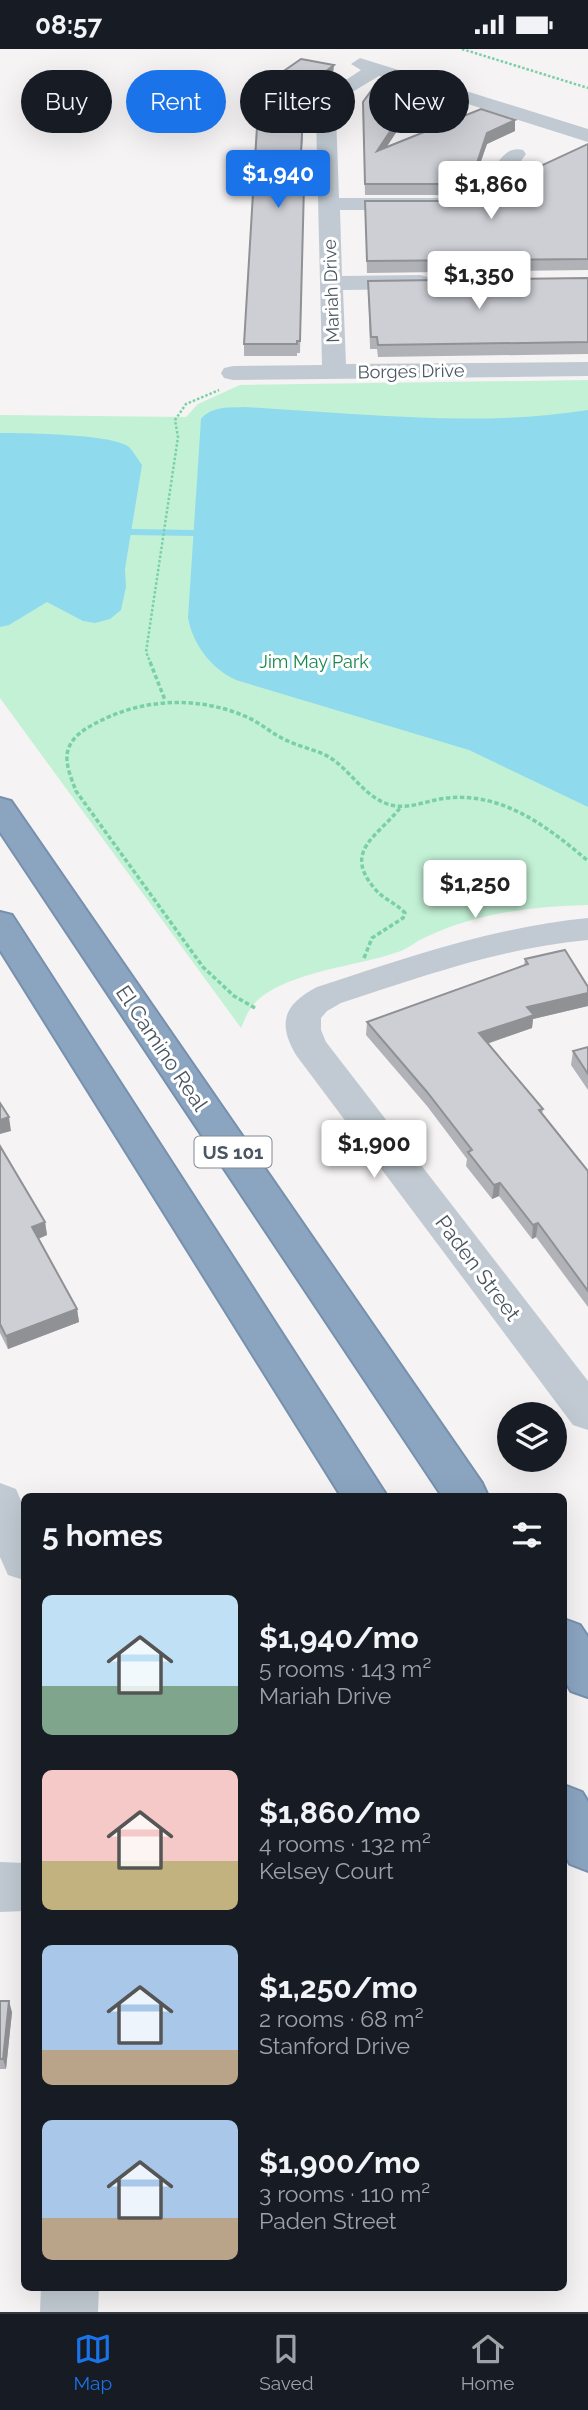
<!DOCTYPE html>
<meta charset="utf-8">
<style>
:root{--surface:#171b24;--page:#242831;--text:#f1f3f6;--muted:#9ea1a6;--line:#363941;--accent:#1a73e8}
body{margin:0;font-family:Raleway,sans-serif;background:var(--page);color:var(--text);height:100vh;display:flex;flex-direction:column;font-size:26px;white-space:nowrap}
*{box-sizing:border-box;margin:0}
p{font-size:23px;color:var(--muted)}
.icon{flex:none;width:38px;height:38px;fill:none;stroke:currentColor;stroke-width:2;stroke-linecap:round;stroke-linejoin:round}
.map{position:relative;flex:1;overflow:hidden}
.details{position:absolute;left:21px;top:1444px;width:546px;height:798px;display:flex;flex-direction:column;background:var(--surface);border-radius:10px;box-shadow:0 7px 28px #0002}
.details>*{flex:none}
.banner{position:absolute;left:21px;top:21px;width:546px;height:63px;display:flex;gap:14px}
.tools{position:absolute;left:497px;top:1353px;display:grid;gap:14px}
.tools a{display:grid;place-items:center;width:70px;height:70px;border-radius:50%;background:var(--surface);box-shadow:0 7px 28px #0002;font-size:35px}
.price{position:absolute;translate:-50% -60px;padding:0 16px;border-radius:7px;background:#fff;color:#222;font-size:23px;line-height:46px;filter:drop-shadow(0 2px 4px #0008)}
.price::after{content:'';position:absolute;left:50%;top:42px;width:21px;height:16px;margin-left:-10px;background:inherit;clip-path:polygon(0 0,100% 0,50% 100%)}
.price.current{background:var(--accent);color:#fff}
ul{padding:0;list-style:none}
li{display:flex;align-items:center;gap:21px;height:175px;padding:0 21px}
li span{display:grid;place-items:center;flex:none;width:196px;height:140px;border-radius:10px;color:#555}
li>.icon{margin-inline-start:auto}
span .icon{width:84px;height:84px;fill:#fffc;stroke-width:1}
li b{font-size:30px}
h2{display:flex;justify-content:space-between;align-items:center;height:84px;padding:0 21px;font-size:30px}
.chip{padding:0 24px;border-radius:32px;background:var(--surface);box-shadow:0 7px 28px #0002;font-size:24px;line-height:63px}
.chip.current{background:var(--accent);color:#fff}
.status{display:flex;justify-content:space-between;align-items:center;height:49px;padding:0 35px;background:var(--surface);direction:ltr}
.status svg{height:19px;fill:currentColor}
.tabs{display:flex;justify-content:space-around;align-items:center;height:98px;border-top:2px solid var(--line);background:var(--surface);font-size:19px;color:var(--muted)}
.tabs a{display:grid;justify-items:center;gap:4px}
.tabs .current{color:var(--accent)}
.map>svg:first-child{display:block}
.green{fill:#c3f1d5}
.water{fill:#90daee}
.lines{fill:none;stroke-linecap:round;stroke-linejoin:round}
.stream{stroke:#90daee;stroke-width:6}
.highway-casing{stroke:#7690ad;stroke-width:4}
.path-far1{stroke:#7ad0a6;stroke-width:2.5;stroke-dasharray:2.5 2;stroke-linecap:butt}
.path{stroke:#7ad0a6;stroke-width:3.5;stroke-dasharray:4.5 2.5;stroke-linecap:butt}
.minor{fill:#c1cad2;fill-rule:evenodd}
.highway{fill:#8ba5c1;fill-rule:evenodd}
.wall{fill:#b0b2b7}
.shaded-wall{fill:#909195}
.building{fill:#cdcfd5;stroke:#909195;stroke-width:2}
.labels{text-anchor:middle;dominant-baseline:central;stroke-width:6;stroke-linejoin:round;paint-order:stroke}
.far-street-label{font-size:18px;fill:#4a5661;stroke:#fff}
.far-park-label{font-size:18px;fill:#17864f;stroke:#fff}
.shield{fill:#fff;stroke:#808990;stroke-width:2}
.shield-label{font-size:19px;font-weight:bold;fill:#4a5661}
.street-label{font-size:21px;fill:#4a5661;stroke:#fff}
</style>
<div class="status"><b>08:57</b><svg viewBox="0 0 49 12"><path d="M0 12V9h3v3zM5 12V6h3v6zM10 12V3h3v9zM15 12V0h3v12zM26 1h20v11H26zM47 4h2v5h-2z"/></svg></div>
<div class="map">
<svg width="588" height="2263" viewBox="0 0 588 2263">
<rect width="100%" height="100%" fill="#f5f3f3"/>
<path class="green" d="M588,331V856C533,857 477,864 426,888C416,892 408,900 398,903C357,918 276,923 250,960C246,966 244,973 241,979L0,649V366L186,368L198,355L240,336Z"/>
<path class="water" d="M243,358C357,364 474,379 588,361V758L469,701L236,631C212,620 193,596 188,569L201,370C212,357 227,359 243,358Z
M0,384C23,384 114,385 129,398C134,403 138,411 142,416L125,520L126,538L121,561L110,570L95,574L83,572L47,553L9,576L0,578Z"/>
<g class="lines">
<path class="stream" d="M131,483L194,484"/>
<defs>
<path id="highway" d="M0,749L11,752L482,1434L488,1447H442L0,783Z
M0,863L12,866L387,1447H341L0,901Z
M564,1570L580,1576L588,1588V1648L571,1642L564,1630Z
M564,1736L582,1743L588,1753V1822L570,1815L564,1804Z"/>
</defs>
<use href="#highway" class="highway-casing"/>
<path class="path-far1" d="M462,0L588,39
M151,615L146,603L178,388L175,371L186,355L219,341"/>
<path class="path" d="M150,613L165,651
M364,909L372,889L403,869L405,864C396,854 383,850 375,840C342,802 378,787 400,759
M255,959L234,947L203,918L76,742C72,731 66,718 67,706C69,689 84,680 98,673C144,649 199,647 247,668C261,674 273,686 288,692C302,699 319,701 332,710C351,723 363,745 385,754C406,763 426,751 447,749C503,743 548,778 588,812"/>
<path class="minor" d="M360,9L588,80V93L379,27L354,42L343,53L336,66L339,149H468L485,143C491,126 501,95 523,101L526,105L513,123L501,151L470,161H340L342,227L420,226L428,228L431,233L428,238L420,240L343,241L346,315L588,313V327L233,331L224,329L221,324L224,319L233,317L322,316L316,66L334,39L361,21L351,15Z
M588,869V891C502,899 423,927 341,954L327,962L321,969V981L326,993L588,1332V1381L573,1376L296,1006C277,974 284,955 317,938C406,909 494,878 588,869Z
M0,1434L16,1440L24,1459V1531L8,1526L0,1508Z
M0,1813L24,1814V1862L0,1863Z
M41,2238H99L98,2263H40Z"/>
<use href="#highway" class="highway"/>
</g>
<path class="wall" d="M301,10L333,26L317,39L304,58L300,141L304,136L300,304H297V307H244V295Z
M412,46L410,51H411L410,62L386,98L515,82L487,95L469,146H365L363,53Z
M588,95V221L367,224L365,152H472L503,142Z
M588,229V305L378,308L377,300H370L368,232Z
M525,910L588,938V957L533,970L532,979L487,995L543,1060L542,1066L588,1122V1258L536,1188L532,1190L499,1147L492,1150L466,1117L467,1110L427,1057L366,986L367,973L524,917Z
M588,998V1041L571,1016L573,1002Z
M0,1097L45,1173L47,1186L38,1190L77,1260L79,1273L8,1300L0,1284Z
M0,1952L12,1963L6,2020H0Z"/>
<path class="shaded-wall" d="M334,16L333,26L317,39L304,58L299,154L304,47L317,29Z
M413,36L412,46L403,61V50Z
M411,51L410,62L377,113V102Z
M515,71V82L487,95L469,146L470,135L487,84Z
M588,944V957L533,970L532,979L477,998L479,984L527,958Z
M9,1068L11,1082L0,1085V1071Z
M500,1134L499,1147L492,1150L494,1136Z
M45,1173L47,1186L33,1192L32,1178Z
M538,1174L536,1188L532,1190L533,1176Z
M77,1260L79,1273L8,1300L6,1287Z
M9,1952L12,1963L6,2020L3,2010Z"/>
<path class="building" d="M301,10L334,16L317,29L304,47L299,142L304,136L300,292H297V295H244L259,44L268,33Z
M376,35L413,36L403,50L411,51L377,102L481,60L515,71L487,84L470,135H365L363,53Z
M588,95V210L367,212L365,152H472L503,142L508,132Z
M588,229V293L378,296L377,288H371L368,232Z
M565,901L588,938V944L527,958L534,966L479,984L543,1060L539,1061L588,1122V1242L538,1174L533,1176L500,1134L494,1136L468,1103L472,1101L427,1043L367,973L528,915L525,910Z
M588,998V1025L573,1002Z
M0,1054L9,1068L0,1071Z
M0,1097L45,1173L32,1178L77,1260L6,1287L0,1275Z
M0,1952H9L3,2010H0Z"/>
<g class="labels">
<g class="far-street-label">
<text transform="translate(331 242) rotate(-92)">Mariah Drive</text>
<text transform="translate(411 322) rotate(-1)">Borges Drive</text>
</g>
<g class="far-park-label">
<text x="314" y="612">Jim May Park</text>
</g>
<rect class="shield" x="194.5" y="1087.5" width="77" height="31" rx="5"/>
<g class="shield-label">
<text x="233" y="1103">US 101</text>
</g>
<g class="street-label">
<text transform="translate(162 999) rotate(56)">El Camino Real</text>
<text transform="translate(478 1219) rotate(53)">Paden Street</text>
</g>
</g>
</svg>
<div class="tools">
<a><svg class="icon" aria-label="layers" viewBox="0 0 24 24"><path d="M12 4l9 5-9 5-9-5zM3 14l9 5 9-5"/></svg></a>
</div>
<b class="price current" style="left:278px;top:161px">$1,940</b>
<b class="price" style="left:491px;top:172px">$1,860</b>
<b class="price" style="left:479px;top:262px">$1,350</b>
<b class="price" style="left:475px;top:871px">$1,250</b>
<b class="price" style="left:374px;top:1131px">$1,900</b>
<div class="banner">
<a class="chip">Buy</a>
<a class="chip current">Rent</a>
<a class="chip">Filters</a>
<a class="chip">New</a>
</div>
<section class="details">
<h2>5 homes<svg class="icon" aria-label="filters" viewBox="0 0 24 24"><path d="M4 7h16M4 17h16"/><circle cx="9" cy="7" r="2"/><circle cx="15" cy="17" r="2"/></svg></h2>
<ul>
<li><span style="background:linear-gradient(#bfe0f5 65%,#7fa58c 0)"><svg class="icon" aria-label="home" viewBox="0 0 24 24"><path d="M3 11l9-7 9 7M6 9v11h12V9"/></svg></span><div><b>$1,940/mo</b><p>5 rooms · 143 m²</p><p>Mariah Drive</p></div></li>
<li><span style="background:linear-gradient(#f6c9c9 65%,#c2b280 0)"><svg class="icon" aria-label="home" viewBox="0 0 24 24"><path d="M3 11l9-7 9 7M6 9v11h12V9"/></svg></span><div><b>$1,860/mo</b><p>4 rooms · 132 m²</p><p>Kelsey Court</p></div></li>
<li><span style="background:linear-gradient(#a9c7e8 75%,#b9a48a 0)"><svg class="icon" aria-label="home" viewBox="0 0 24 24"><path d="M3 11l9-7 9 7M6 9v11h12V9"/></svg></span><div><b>$1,250/mo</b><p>2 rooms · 68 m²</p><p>Stanford Drive</p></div></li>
<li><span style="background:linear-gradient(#a9c7e8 70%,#b9a48a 0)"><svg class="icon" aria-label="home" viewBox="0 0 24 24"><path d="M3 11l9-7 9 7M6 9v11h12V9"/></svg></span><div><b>$1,900/mo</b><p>3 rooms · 110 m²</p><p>Paden Street</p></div></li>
</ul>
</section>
</div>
<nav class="tabs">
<a class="current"><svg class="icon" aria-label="map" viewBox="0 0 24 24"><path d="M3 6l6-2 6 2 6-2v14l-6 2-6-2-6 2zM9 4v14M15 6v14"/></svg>Map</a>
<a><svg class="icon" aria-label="saved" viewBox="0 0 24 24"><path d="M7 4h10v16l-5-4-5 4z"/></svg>Saved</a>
<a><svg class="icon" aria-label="home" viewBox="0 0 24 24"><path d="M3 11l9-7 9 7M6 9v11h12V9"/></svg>Home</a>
</nav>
